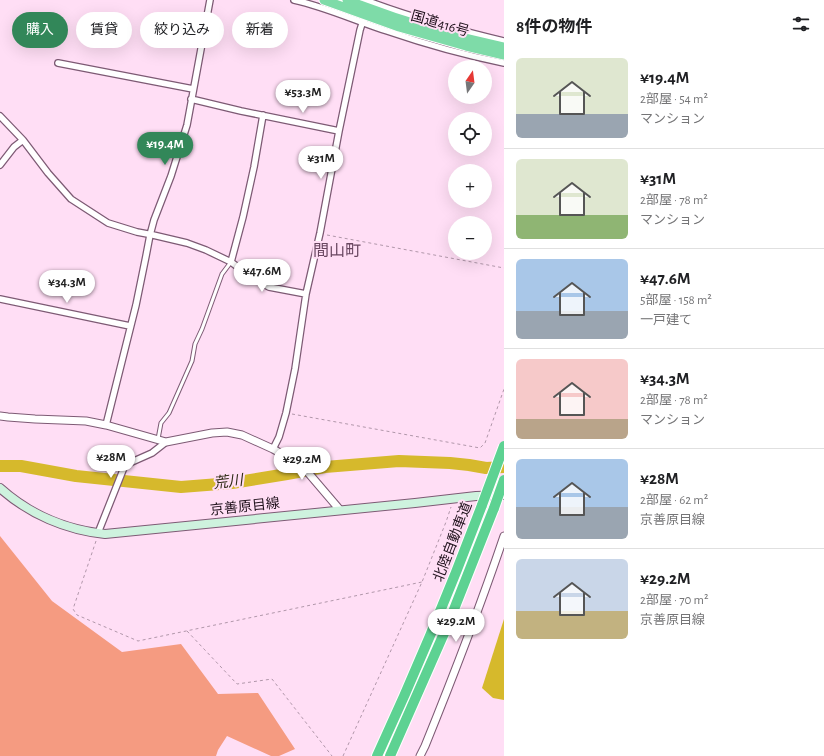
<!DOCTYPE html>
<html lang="ja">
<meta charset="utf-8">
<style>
:root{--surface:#fff;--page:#f2f2f2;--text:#202124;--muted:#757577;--line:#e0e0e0;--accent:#328759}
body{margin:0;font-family:"Alegreya Sans","Noto Sans JP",sans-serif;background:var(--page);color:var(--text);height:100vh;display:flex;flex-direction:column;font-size:15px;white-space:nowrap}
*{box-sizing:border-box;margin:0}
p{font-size:13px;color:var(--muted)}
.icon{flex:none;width:22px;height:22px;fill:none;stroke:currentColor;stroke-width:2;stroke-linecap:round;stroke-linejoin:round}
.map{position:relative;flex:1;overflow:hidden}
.side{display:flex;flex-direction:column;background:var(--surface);width:320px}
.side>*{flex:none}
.banner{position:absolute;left:12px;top:12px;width:380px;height:36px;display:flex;gap:8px}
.needle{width:26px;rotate:14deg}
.tools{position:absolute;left:448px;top:60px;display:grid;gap:8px}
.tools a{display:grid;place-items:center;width:44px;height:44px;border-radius:50%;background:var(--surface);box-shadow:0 4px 16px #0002;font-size:20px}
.price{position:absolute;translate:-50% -34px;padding:0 9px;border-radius:14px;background:#fff;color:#222;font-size:13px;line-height:26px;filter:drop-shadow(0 1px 2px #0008)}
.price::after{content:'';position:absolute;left:50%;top:24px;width:12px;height:9px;margin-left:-6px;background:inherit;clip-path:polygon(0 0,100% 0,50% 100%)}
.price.current{background:var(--accent);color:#fff}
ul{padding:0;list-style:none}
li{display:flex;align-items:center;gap:12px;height:100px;padding:0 12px}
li+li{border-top:1px solid var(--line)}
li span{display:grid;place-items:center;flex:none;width:112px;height:80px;border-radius:6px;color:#555}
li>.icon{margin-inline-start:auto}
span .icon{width:48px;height:48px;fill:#fffc;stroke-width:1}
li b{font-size:17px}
h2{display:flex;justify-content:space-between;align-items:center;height:48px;padding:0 12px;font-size:17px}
.tag{padding:0 14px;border-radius:18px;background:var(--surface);box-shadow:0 4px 16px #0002;font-size:14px;line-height:36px}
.tag.current{background:var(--accent);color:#fff}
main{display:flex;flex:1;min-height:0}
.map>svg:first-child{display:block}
.green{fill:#f59b81}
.water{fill:#d6b92c}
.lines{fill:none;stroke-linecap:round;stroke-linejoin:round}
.river{stroke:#d6b92c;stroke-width:12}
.service-casing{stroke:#7d5a74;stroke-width:5}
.minor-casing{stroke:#7d5a74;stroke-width:8}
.tertiary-casing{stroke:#7d5a74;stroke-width:9}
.secondary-casing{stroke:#7d5a74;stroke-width:10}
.trunk-casing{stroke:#fff;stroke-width:11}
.motorway-casing{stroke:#fff;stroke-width:12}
.path{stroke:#b197aa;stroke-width:1;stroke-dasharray:3 3;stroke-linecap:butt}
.service{stroke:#fff;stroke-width:3}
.minor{stroke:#fff;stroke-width:5.5}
.tertiary{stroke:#fff;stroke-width:7}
.secondary{stroke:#cef2de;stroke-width:8}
.trunk{stroke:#7edba8;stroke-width:9}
.motorway{stroke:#5dd292;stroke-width:10}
.motorway-bridge-casing{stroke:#fff;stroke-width:12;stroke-linecap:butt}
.motorway-bridge{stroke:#5dd292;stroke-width:10}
.labels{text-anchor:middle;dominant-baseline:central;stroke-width:4;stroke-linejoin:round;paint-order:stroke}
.street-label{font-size:14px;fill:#1f111b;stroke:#ffdef5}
.water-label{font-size:15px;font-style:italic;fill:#302b16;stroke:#ffdef5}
.quarter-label{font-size:16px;fill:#694760;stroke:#ffdef5}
</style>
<main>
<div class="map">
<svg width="504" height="756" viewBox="0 0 504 756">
<rect width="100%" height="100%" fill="#ffdef5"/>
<path class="green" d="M0,536L52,601L122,652L181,644L218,694L258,693L295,749L279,756H271L227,736L218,750L216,756H0Z"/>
<path class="water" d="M504,619V700L493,698L482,688Z"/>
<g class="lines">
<path class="river" d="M0,466H21L76,476L181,487L232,483L287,474L325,467L399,461L450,463L469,465L486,468L504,467"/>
<defs>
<path id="service" d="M158,439L161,423L169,413L192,361L195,344L202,329L222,274L231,262"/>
<path id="minor" d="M294,0C326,7 356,21 387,31C425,44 464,55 504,63
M365,0C410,17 457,30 504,41
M58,63L193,89
M191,99L241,111L339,131
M0,116L23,140L48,173L71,199L108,223L137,232L153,235L187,243L206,250L231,262L254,279L269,287L306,294
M0,165L14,147L23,140
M231,262L243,217L254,167L263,115
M0,299L130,326
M106,425L136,305L146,256L150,235L154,220L171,176L187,125L210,0
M273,449L279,437L286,413L295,369L306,294L320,233L339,131L360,30L369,2
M98,533L125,465L152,453L166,442"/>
<path id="tertiary" d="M0,416L8,417L35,419L86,421L106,425L166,442L212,433L227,432L242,435L273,449L296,462L305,469L340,510
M420,756L425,746C453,677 480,607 504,536"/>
<path id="secondary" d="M0,488C29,514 66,530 105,534L415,503L476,496L503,495"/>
<path id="trunk" d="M324,0L399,27L466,46L504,55
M347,0C398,20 451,36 504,47"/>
<path id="motorway" d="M377,756C415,674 450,590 482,505
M390,756L449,622L494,508"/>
</defs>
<use href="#service" class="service-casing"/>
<use href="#minor" class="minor-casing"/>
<use href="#tertiary" class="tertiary-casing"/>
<use href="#secondary" class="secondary-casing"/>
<use href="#trunk" class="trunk-casing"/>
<use href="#motorway" class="motorway-casing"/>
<path class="path" d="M327,235L504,268
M292,414L480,448L485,443L504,389
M96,541L73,609L77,615L138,641L422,582
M187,631L237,684L272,679L332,756
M343,756L422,582L446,522L451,507"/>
<use href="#service" class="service"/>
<use href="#minor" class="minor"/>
<use href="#tertiary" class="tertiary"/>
<use href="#secondary" class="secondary"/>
<use href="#trunk" class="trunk"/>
<use href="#motorway" class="motorway"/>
<defs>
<path id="motorway-bridge" d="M482,505L504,446
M494,508L504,480"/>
</defs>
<use href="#motorway-bridge" class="motorway-bridge-casing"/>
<use href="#motorway-bridge" class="motorway-bridge"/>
</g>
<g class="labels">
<g class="street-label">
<text transform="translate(440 24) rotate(16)">国道416号</text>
<text transform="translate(245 507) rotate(-6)">京善原目線</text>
<text transform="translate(453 542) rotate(-69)">北陸自動車道</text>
</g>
<g class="water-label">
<text transform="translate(228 482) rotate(-7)">荒川</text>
</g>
<g class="quarter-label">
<text x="337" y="251">間山町</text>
</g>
</g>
</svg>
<div class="tools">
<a><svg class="needle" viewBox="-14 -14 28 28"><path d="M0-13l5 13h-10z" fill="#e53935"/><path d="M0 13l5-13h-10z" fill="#757577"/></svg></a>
<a><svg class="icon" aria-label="locate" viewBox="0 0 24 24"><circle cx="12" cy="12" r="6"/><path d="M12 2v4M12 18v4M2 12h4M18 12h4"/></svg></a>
<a>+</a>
<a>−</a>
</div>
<b class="price" style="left:303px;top:114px">¥53.3M</b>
<b class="price current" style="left:165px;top:166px">¥19.4M</b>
<b class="price" style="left:321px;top:180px">¥31M</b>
<b class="price" style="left:262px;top:293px">¥47.6M</b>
<b class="price" style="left:67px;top:304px">¥34.3M</b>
<b class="price" style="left:111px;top:479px">¥28M</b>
<b class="price" style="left:302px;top:481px">¥29.2M</b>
<b class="price" style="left:456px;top:643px">¥29.2M</b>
<div class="banner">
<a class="tag current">購入</a>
<a class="tag">賃貸</a>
<a class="tag">絞り込み</a>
<a class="tag">新着</a>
</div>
</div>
<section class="side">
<h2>8件の物件<svg class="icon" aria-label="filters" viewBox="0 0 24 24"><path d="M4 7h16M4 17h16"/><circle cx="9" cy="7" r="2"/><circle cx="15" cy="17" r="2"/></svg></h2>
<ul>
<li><span style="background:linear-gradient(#dfe7d0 70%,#9aa5b1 0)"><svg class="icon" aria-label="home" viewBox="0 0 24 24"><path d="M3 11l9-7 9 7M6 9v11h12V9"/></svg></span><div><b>¥19.4M</b><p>2部屋 · 54 m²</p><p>マンション</p></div></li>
<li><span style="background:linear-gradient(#dfe7d0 70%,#8fb573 0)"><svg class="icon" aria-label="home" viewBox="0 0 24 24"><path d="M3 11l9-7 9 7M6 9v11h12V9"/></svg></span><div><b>¥31M</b><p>2部屋 · 78 m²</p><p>マンション</p></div></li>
<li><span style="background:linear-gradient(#a9c7e8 65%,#9aa5b1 0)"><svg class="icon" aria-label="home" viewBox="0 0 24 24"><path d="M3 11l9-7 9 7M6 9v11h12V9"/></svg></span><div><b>¥47.6M</b><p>5部屋 · 158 m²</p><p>一戸建て</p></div></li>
<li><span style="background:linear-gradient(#f6c9c9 75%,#b9a48a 0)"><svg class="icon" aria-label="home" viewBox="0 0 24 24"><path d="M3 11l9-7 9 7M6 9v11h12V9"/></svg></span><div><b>¥34.3M</b><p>2部屋 · 78 m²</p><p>マンション</p></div></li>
<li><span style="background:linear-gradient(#a9c7e8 60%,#9aa5b1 0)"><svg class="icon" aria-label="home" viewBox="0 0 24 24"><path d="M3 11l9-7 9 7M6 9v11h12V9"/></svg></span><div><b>¥28M</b><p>2部屋 · 62 m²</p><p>京善原目線</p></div></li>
<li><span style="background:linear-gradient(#c9d6e8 65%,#c2b280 0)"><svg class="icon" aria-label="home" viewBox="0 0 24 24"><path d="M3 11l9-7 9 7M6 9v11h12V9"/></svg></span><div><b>¥29.2M</b><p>2部屋 · 70 m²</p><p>京善原目線</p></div></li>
</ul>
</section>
</main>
